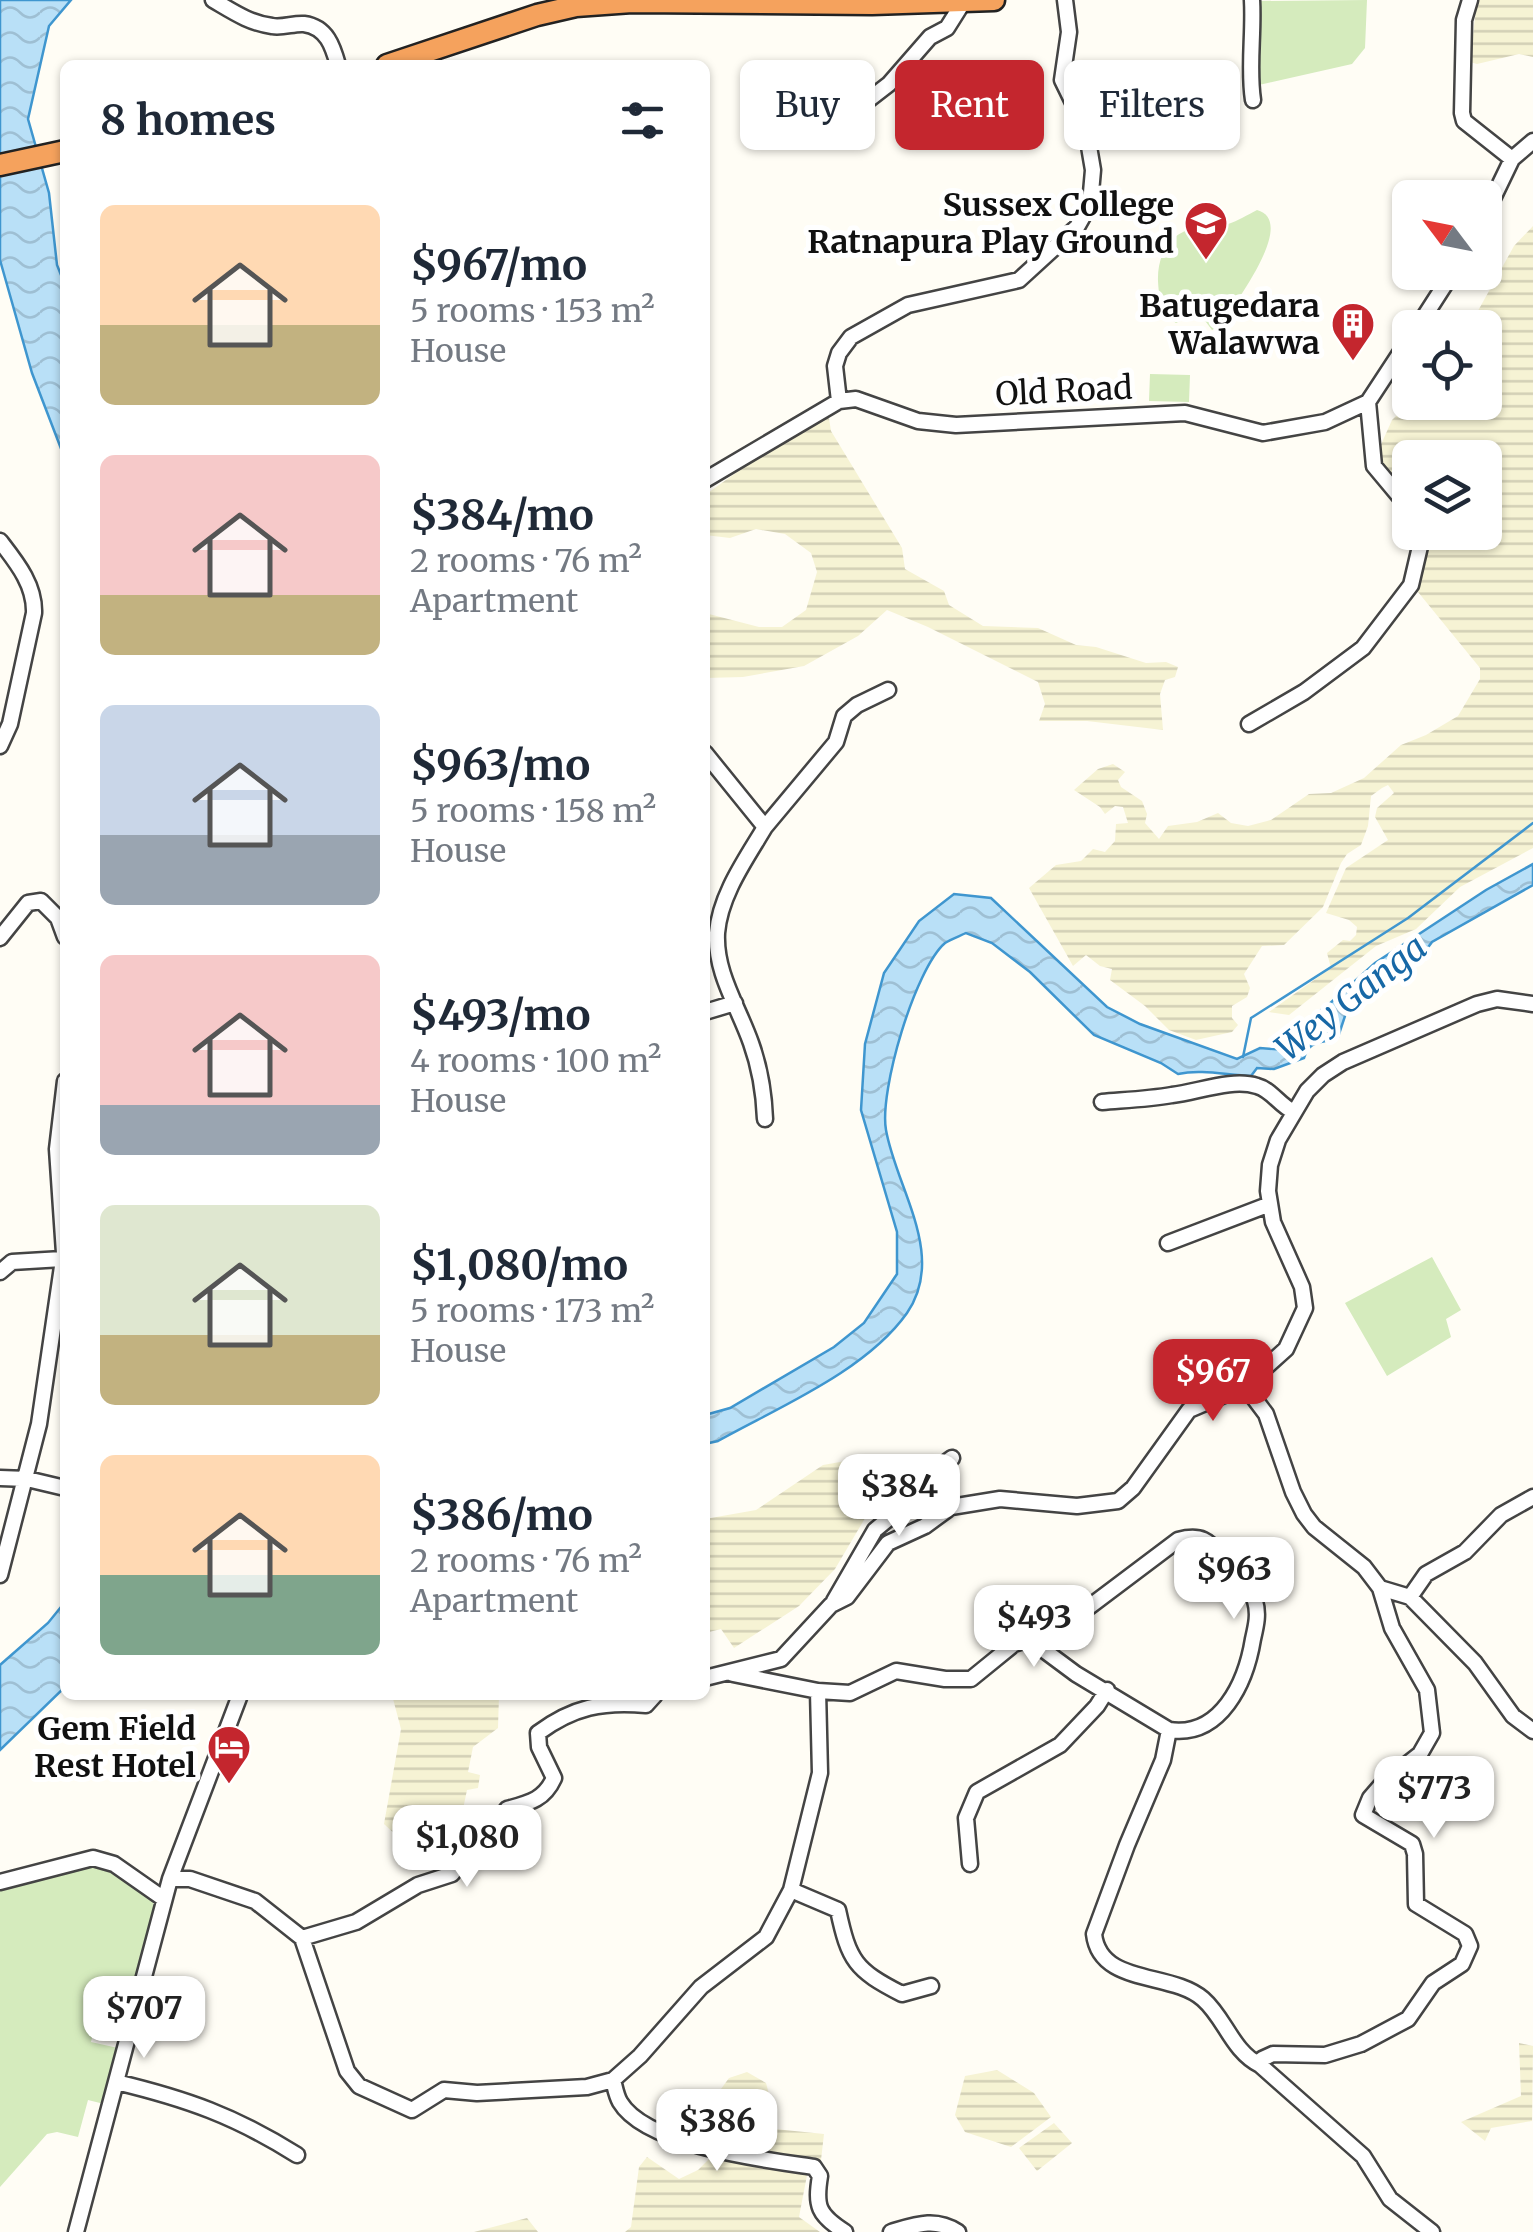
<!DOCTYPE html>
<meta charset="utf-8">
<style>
:root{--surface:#fff;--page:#f6f6f7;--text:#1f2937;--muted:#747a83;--accent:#c4262e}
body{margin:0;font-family:Merriweather,serif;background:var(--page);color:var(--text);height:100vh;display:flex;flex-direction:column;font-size:38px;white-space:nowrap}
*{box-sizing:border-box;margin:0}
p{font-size:32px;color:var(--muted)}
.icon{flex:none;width:55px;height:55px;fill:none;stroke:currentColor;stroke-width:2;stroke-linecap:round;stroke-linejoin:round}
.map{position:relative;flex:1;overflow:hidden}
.panel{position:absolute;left:60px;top:60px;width:650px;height:1640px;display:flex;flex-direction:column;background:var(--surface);border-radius:15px;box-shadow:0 2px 8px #0004}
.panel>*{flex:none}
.top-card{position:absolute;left:740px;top:60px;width:642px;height:90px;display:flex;gap:20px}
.needle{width:65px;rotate:302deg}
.buttons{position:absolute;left:1392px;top:180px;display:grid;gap:20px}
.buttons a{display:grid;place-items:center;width:110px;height:110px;border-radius:15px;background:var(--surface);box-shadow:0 2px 8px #0004;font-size:50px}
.price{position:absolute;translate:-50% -85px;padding:0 22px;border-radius:20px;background:#fff;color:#222;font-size:32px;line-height:65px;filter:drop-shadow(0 2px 5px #0008)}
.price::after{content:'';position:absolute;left:50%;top:60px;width:30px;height:22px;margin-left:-15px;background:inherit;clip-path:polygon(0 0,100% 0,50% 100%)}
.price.selected{background:var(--accent);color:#fff}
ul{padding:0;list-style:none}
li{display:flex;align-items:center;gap:30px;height:250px;padding:0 40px}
li span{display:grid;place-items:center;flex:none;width:280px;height:200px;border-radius:15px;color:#555}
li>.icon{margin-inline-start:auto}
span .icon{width:120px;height:120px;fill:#fffc;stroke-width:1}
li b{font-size:42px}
h2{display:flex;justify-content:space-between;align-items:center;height:120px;padding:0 40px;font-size:42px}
.pill{padding:0 35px;border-radius:15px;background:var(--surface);box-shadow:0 2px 8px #0004;font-size:35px;line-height:90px}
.pill.selected{background:var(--accent);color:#fff}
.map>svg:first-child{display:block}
.farmland{fill:url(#farmland-rules)}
.grass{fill:#d5ebbd}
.water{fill:url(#water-waves);stroke:#3f96cf;stroke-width:2.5}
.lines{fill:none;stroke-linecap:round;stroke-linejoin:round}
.stream{stroke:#3f96cf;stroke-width:2.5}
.minor-casing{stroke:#444;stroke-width:19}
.highway-casing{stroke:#222;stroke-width:25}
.minor{stroke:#fff;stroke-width:14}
.highway{stroke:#f5a25d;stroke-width:20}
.labels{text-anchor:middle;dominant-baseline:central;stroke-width:10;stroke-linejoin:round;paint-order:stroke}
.poi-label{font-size:32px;font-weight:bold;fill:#111;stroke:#fff;text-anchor:end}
.street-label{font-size:32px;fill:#111;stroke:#fff}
.water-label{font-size:35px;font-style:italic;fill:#1768a6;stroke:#fff}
</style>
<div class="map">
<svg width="1533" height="2232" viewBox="0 0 1533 2232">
<defs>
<pattern id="farmland-rules" width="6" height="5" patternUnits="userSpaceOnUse" patternTransform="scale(2.5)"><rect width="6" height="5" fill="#f6f3d4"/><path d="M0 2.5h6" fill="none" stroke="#d2cfb5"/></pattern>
<pattern id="water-waves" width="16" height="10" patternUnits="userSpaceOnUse" patternTransform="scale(2.5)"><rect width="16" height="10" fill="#b9e0f7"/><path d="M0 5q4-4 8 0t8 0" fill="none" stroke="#9ebfd3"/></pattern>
</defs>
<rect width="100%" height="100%" fill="#fffdf5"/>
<path class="farmland" d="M1477,0H1533V57L1519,54L1477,64L1470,62Z
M1533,226V848L1460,887L1416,929L1376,946L1289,1015L1269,1012L1331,968L1327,953L1343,940L1350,941L1356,935L1357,927L1349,920L1326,913L1346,868L1388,840L1375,817L1377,808L1394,793L1388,785L1382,788L1371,796L1368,826L1361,845L1347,854L1341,863L1323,907L1284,945L1262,946L1244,974L1250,988L1247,997L1232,1006V1018L1238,1025L1232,1032L1196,1040L1169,1030L1145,1006L1110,980L1112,969L1100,966L1086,955L1073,966L1029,888L1056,865L1081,861L1093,849L1105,852L1115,841L1116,824L1128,823L1123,807L1115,806L1105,814L1100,807L1074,790L1098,769L1113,764L1125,772L1118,780L1121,787L1142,801L1147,814L1145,823L1159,839L1168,826L1197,822L1218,813L1231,823L1248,826L1271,820L1309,794L1331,793L1364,778L1401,745L1426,735L1458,716L1480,679V668L1418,592V580L1431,538L1429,533L1485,532V458H1410V503L1380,460L1379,449L1392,420L1410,402H1485V328L1469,327L1514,246Z
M828,412L831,431L902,548L905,569L944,591L949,605L983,626L1038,628L1076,645L1096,647L1146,663L1166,662L1178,667L1175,677L1165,680L1160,694L1163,730L1087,721H1039L1045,704L1038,682L928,627L887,610L858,636L804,666L743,677L705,678V613L759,627H782L806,610L817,572L811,553L785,534L756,529L730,538L705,535V495L782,440Z
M857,1459L878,1471L874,1503L835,1569L799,1606L734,1648L721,1629L705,1633V1519L756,1510L823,1465Z
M392,1695H499L498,1728L473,1747L468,1772L480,1775L478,1788L467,1790L463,1809L455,1815L454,1826L432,1852L422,1835L398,1837L384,1824L401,1729Z
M1519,2043L1533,2046L1532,2121L1491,2128L1485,2141L1461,2122L1521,2096Z
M997,2070L1034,2093L1051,2117L1011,2147L965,2132L955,2115L965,2076Z
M747,2072L766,2083L773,2110L765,2128L824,2134L821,2160L716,2148L709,2126L713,2100L729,2078Z
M1054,2123L1072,2143L1037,2171L1019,2148Z
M647,2157L679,2179L698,2170L711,2157L808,2170L799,2217L820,2232H625L631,2227L639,2167Z
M527,2218L538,2232H474Z"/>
<path class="grass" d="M1367,0L1365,48L1352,64L1259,85L1254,79L1257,1Z
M1257,210C1299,221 1232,307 1220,326L1212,330L1203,318L1188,317L1176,323C1161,313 1159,298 1158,281C1157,256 1169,232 1196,228C1206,226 1218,228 1228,224C1238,221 1247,215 1257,210Z
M1150,374L1190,375L1189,402L1149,401Z
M1432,1257L1461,1310L1446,1319L1451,1337L1387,1376L1345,1303Z
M99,1864L151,1897L154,1905L129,2005L101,2000L91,2042L118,2048L104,2104L88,2100L78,2137L57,2132L47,2134L0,2187V1887Z"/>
<path class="water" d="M0,0H71L49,26L28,119L49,193L57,265L65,285V459L32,373L0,260Z
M1533,864V885L1432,942L1417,962L1348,1007L1338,1037C1322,1045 1310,1038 1304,1058L1274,1069L1257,1068L1251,1076C1226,1075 1201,1069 1178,1074L1161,1063L1094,1035L1030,972L992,943L966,933C960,936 951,939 945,943C915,969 879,1091 886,1130C896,1188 947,1255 907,1313C866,1371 779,1407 718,1441L705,1444V1415L730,1408L834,1347L864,1323L897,1274V1232L861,1110L865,1044L884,973L919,921L954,894L991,898L1107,1007L1140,1024L1237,1059L1260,1048L1285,1050L1290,1043L1291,1031L1327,1006L1375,963L1486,890Z
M65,1602V1687L0,1750V1665L48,1623Z"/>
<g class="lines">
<path class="stream" d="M1243,1057L1251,1018L1408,918L1533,823"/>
<defs>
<path id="minor" d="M213,0C232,11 249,23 272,26C283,28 294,23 304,24C327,27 333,47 338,65
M1252,0C1254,33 1248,68 1253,100
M1470,0L1464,20L1462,113L1464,121L1512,159L1485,215
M779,130L802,119L867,101L889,84L930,37L947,28L964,1
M1512,159L1533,141
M1417,328L1453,272
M839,401L835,366L839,353L851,337L908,305L1019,280L1077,227L1090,204L1093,170L1086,129L1062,80L1069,32L1065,0
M1368,402L1374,466L1410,509
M705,480L839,401L856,399L918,421L956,425L1185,413L1263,433L1325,422L1368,402L1410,338
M0,541C17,563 35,585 34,613L10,724L0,746
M1249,724L1304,692L1363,648L1411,585L1422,538L1420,532
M705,753L765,827C746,859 720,895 717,933C715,973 738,1006 751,1043C760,1068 764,1092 765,1119
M765,827L836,742L844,716L857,705L888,690
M0,938L28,903L41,901L58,918L65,937
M705,1012L735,1003
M1102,1102C1125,1100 1149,1099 1172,1095C1198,1092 1232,1078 1257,1086C1272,1090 1279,1105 1294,1112
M1168,1243L1270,1204
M0,1272L12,1262L62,1259
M1245,1386L1266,1414L1293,1492L1304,1514L1314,1527L1364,1567L1380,1588L1392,1628L1427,1690L1432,1733L1420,1754L1383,1783L1370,1798L1363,1815L1412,1844L1415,1854L1416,1904L1465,1934L1470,1946L1462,1964L1433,1983L1408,2019L1361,2044L1325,2055L1273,2054L1262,2059L1260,2065L1363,2156L1390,2199L1432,2232
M0,1478L27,1479L65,1488
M0,1575L39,1424L64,1253L57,1149L65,1081
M1380,1588L1410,1597L1475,1663L1513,1716L1533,1731
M1410,1597L1426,1574L1465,1552L1501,1515L1533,1497
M834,1601L875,1530L912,1499L922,1480L952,1458
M1089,1607L1178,1540C1201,1534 1208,1540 1223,1557C1235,1571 1249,1583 1255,1601C1259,1614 1256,1626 1253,1639C1246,1682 1221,1738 1169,1730
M733,1674L818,1691L850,1693L896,1671L945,1679H971L1014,1644L1023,1641L1041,1648L1076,1674L1169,1730L1163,1760L1127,1845L1094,1934C1100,1986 1171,1971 1203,1999C1225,2018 1232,2051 1260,2065
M705,1678L781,1659L831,1605L847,1597L888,1543L925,1526L951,1507L1000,1499L1077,1506L1118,1501L1133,1488L1189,1410L1245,1386L1286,1349L1305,1308L1302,1287L1273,1222L1268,1191L1270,1165L1278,1140L1307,1091L1323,1075L1343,1062L1477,1004L1497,999L1533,1004
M970,1864L966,1818L977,1792L1060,1745L1097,1706L1107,1690
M170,1879H190L255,1901L302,1938L356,1922L418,1885L452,1874L468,1852L491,1837L507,1809C529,1803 544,1800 554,1778L539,1747L538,1733C573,1707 603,1701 646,1705L655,1695
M0,1882L93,1858L114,1864L164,1899
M791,1890L838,1910C849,1961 855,1970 902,1994L931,1986
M302,1938L347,2071L359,2086L412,2110L444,2090L477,2093L587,2087L613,2080L640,2056L701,1987L766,1937L791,1890L820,1773L818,1691
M613,2080C615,2087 616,2095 620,2102C646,2146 767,2160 814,2167L820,2176C815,2206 818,2215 845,2232
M116,2082C187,2099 235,2116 297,2155
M76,2232L170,1879L240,1695
M891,2232C915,2225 935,2217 958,2232"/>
<path id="highway" d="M387,65L537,15L576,6L632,2L872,4L994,0
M0,165L65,151"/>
</defs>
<use href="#minor" class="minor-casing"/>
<use href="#highway" class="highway-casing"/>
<use href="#minor" class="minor"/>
<use href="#highway" class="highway"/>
</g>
<defs>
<symbol id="school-pin" viewBox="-11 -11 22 30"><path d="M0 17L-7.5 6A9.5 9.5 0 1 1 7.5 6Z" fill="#c4262e" stroke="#fff"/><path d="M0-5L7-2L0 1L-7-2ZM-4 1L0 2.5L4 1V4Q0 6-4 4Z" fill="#fff"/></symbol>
<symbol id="building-pin" viewBox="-11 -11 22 30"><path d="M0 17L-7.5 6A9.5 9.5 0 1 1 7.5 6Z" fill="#c4262e" stroke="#fff"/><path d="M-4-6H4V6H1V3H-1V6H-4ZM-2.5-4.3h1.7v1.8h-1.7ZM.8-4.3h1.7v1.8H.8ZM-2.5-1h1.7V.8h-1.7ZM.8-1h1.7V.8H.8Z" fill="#fff"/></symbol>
<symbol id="hotel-pin" viewBox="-11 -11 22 30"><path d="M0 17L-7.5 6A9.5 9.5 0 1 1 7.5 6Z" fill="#c4262e" stroke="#fff"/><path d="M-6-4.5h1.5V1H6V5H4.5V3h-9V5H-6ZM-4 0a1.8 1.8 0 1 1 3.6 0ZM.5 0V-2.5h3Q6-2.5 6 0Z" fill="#fff"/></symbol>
</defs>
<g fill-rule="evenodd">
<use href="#school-pin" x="1181" y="198" width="50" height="68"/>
<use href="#building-pin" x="1328" y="299" width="50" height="68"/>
<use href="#hotel-pin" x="204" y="1722" width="50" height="68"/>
</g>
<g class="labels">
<g class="poi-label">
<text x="1174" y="205">Sussex College<tspan x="1174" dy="37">Ratnapura Play Ground</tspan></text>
<text x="1320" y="306">Batugedara<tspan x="1320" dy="37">Walawwa</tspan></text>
<text x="196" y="1729">Gem Field<tspan x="196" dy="37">Rest Hotel</tspan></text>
</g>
<g class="street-label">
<text transform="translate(1064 391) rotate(-3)">Old Road</text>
</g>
<g class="water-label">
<text transform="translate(1351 998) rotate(-38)">Wey Ganga</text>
</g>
</g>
</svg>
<div class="buttons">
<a><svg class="needle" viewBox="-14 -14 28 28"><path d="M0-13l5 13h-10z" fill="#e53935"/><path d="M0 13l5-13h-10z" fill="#747a83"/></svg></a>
<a><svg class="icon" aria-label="locate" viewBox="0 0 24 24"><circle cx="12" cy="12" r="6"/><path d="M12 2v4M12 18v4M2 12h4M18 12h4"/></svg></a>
<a><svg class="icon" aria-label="layers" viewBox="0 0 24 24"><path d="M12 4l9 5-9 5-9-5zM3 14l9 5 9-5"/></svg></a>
</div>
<b class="price selected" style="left:1213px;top:1424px">$967</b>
<b class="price" style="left:899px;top:1539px">$384</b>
<b class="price" style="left:1234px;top:1622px">$963</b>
<b class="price" style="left:1034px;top:1670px">$493</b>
<b class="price" style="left:1434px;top:1841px">$773</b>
<b class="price" style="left:467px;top:1890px">$1,080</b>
<b class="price" style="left:144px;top:2061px">$707</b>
<b class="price" style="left:717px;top:2174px">$386</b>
<div class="top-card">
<a class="pill">Buy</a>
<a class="pill selected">Rent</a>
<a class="pill">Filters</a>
</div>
<section class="panel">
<h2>8 homes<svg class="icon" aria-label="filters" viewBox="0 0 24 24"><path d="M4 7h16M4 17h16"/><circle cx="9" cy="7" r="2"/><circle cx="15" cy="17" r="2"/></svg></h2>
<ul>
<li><span style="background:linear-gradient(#ffd9b3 60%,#c2b280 0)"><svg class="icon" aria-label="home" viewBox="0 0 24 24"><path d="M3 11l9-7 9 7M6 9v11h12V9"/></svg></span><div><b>$967/mo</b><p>5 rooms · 153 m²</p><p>House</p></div></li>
<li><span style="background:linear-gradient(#f6c9c9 70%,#c2b280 0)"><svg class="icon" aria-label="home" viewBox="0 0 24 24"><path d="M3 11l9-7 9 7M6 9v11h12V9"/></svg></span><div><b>$384/mo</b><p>2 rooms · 76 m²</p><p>Apartment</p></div></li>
<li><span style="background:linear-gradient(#c9d6e8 65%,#9aa5b1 0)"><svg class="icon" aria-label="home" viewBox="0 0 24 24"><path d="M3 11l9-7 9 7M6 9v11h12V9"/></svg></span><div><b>$963/mo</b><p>5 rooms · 158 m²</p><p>House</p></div></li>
<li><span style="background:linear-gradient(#f6c9c9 75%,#9aa5b1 0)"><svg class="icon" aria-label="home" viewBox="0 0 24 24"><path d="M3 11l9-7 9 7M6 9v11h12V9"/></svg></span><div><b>$493/mo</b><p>4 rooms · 100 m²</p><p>House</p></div></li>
<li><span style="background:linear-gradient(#dfe7d0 65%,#c2b280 0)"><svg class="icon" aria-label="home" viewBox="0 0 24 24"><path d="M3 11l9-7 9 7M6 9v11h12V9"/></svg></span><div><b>$1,080/mo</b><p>5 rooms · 173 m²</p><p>House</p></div></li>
<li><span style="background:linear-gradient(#ffd9b3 60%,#7fa58c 0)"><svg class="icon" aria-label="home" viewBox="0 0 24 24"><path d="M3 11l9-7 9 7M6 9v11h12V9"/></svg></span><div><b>$386/mo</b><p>2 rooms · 76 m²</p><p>Apartment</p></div></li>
</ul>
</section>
</div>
